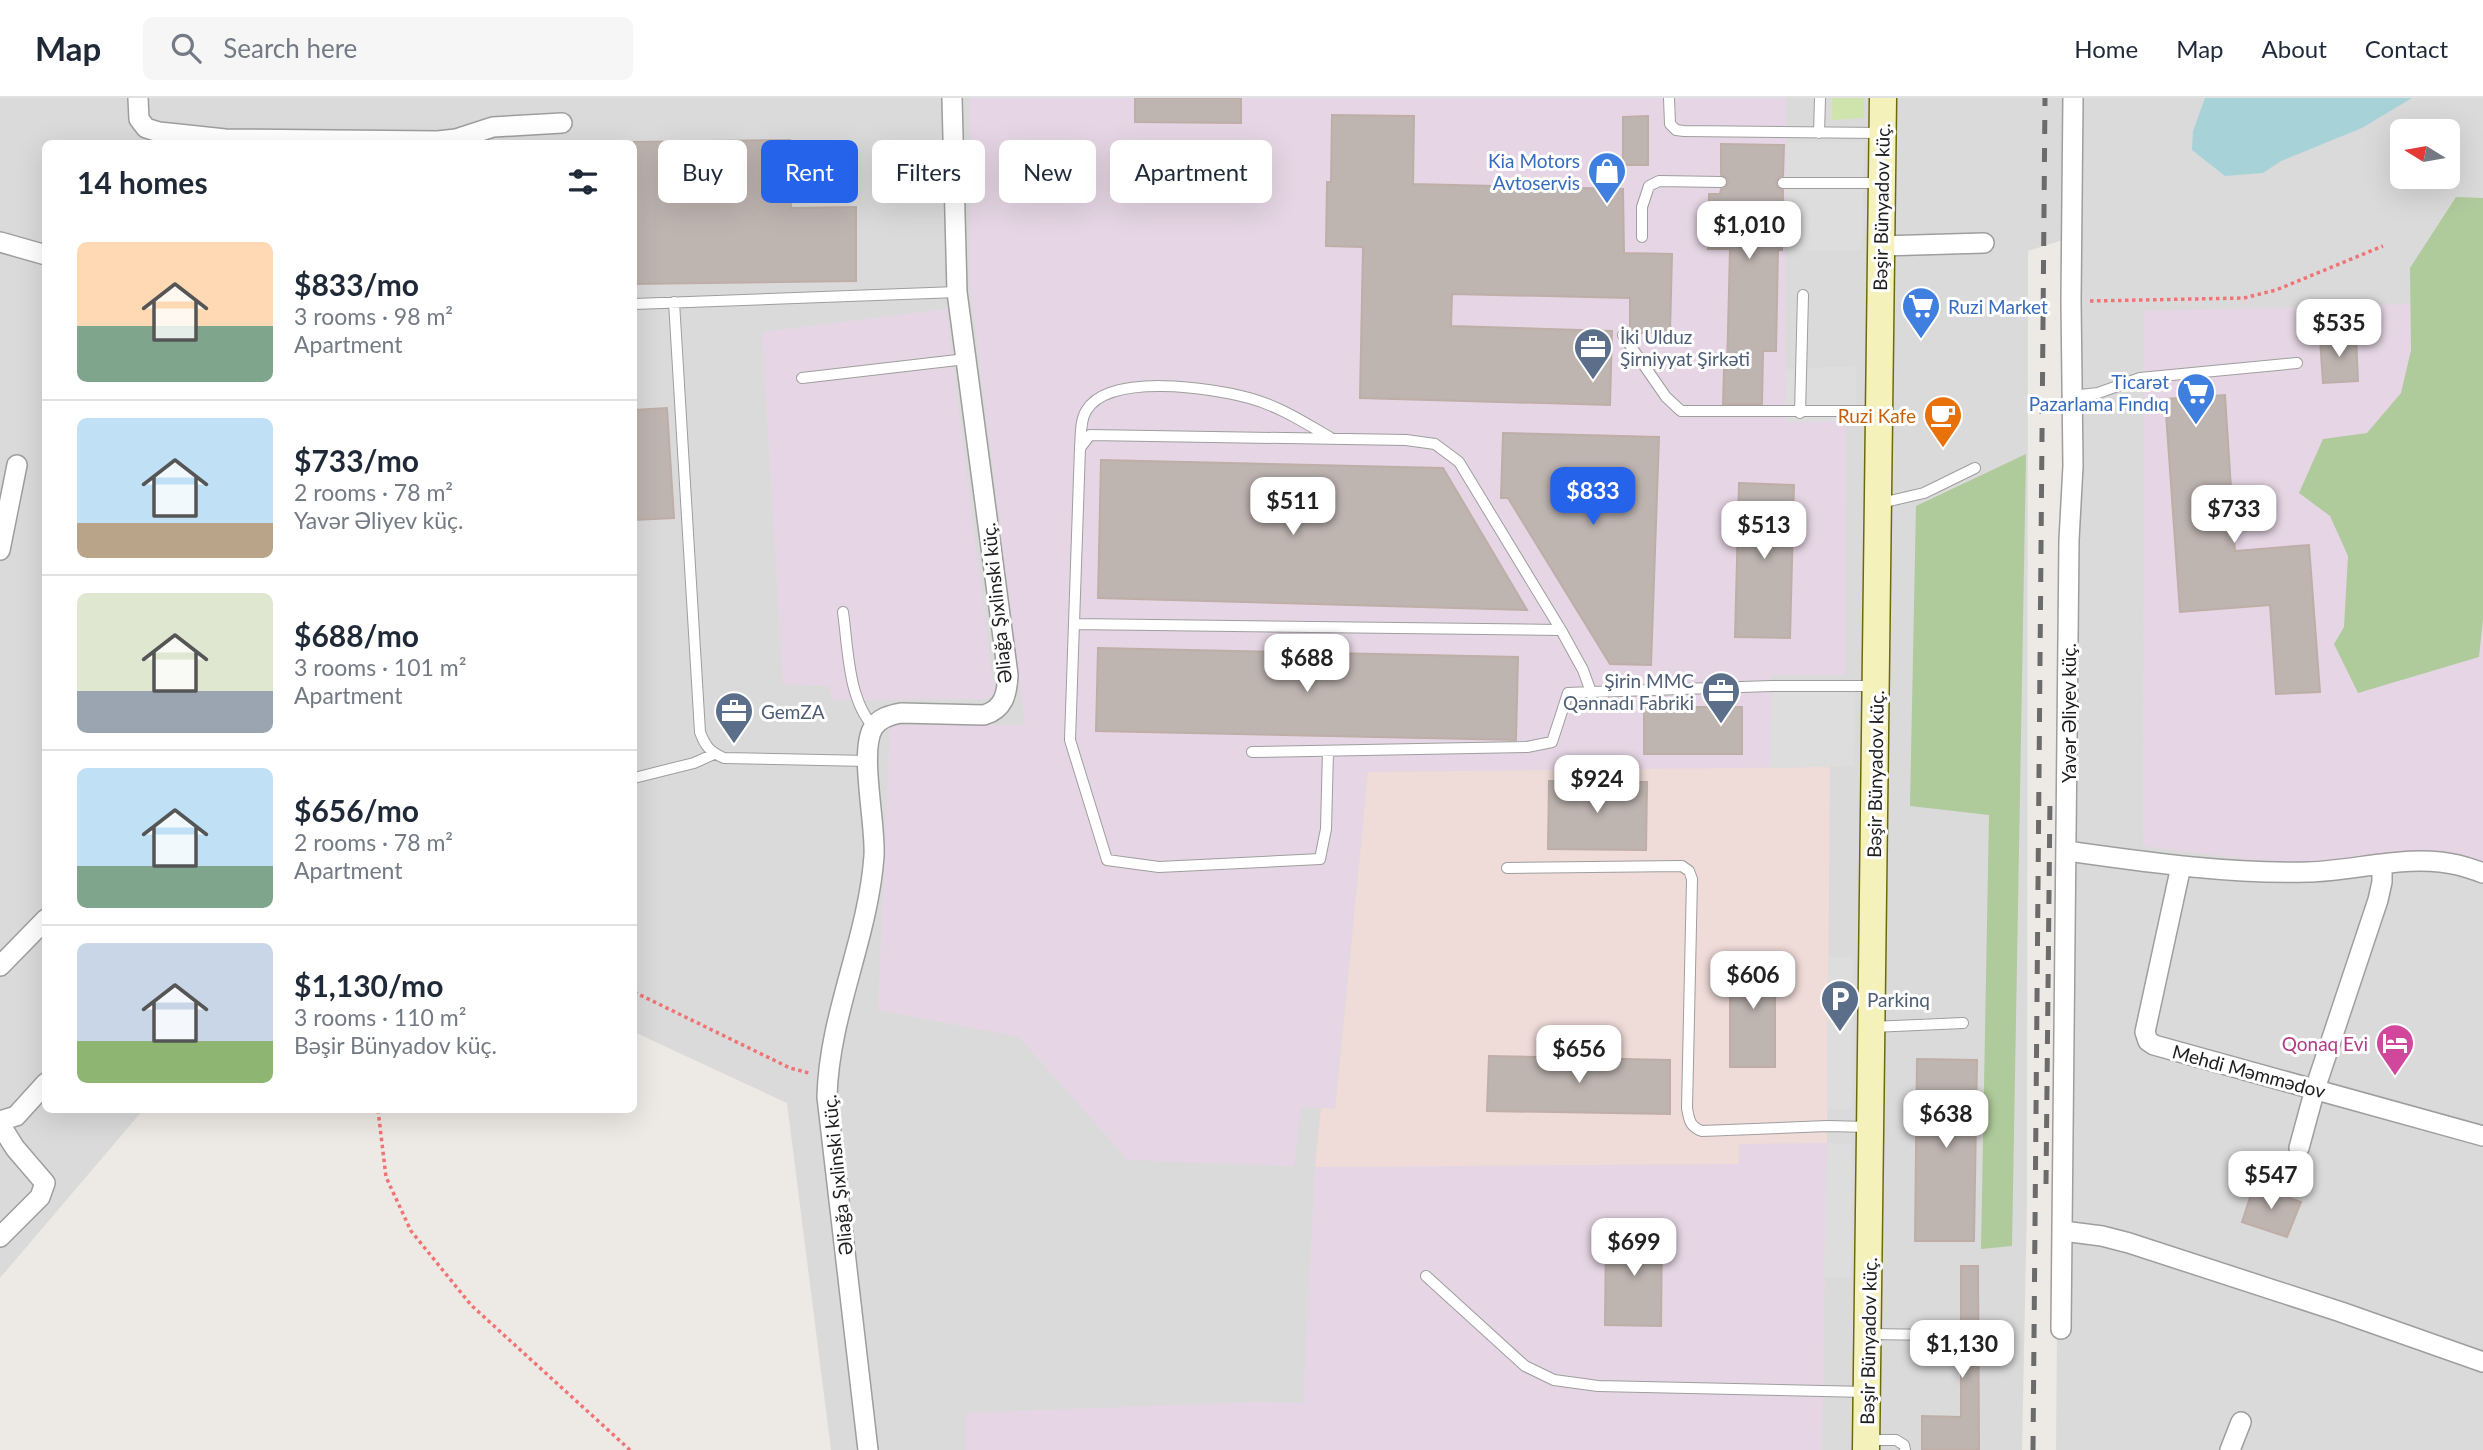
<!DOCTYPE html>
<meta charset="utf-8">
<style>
:root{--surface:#fff;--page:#f6f6f7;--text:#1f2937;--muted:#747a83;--line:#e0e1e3;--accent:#2563eb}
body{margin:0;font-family:Lato,sans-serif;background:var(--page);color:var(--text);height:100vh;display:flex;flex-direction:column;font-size:26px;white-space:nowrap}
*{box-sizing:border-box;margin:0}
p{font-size:23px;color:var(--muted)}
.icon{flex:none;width:38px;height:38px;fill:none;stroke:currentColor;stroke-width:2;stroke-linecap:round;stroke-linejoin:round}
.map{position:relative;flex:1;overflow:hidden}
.drawer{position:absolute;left:42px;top:42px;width:595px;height:973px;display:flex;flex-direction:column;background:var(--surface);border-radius:10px;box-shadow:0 7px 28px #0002}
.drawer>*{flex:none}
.top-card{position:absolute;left:658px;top:42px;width:665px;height:63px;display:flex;gap:14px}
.needle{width:46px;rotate:281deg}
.fabs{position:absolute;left:2390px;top:21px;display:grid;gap:14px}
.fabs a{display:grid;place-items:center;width:70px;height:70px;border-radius:10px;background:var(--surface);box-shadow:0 7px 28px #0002;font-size:35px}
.price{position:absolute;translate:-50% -60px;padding:0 16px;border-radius:14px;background:#fff;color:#222;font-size:23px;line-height:46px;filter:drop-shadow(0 2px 4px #0008)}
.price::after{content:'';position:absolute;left:50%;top:42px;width:21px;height:16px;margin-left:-10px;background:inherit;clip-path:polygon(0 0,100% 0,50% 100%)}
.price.active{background:var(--accent);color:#fff}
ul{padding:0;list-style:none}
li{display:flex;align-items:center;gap:21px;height:175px;padding:0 35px}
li+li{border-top:2px solid var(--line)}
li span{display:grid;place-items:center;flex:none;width:196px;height:140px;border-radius:10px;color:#555}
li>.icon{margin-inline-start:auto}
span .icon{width:84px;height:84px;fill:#fffc;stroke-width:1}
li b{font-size:30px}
h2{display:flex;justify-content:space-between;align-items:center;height:84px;padding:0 35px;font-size:30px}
.chip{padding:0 24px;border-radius:10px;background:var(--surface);box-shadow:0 7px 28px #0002;font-size:24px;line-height:63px}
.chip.active{background:var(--accent);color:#fff}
header{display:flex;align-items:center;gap:42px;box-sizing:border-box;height:98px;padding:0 35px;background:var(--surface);border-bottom:2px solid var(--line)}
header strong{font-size:33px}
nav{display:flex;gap:38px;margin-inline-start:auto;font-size:24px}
.search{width:490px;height:63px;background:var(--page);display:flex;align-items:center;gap:18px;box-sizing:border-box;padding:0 24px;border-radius:10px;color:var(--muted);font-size:26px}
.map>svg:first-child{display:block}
.residential{fill:#dbdada;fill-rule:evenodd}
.industrial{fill:#e6d6e5}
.military{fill:#efdbd8}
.grass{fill:#cfe4ad}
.forest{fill:#afca9b}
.parking{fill:#ddd}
.water{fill:#a7d3d8}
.building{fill:#beb4b0;stroke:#beaea7;stroke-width:2}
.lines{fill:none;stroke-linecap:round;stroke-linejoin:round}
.lane-casing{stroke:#9e9e9e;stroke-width:12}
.street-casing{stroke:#9e9e9e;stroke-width:22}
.secondary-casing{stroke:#6c6b0c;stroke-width:29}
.path{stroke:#f07375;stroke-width:3.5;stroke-dasharray:3.5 3.5;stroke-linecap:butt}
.lane{stroke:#fff;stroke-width:10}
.street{stroke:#fff;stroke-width:19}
.secondary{stroke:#f5f1ba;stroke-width:26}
.rail{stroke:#6b6b6b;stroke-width:5;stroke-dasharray:14 14;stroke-linecap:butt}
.labels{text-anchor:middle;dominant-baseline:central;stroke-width:6;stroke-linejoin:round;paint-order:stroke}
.shop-label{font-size:19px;fill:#366cbe;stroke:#fff;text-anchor:end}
.street-label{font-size:19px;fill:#1d1d1d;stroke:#fff}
.service-label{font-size:19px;fill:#4e5e75;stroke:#fff;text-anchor:start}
.food-label{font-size:19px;fill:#c56008;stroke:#fff;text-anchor:end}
.hotel-label{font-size:19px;fill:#b23c85;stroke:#fff;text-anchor:end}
</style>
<header>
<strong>Map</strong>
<div class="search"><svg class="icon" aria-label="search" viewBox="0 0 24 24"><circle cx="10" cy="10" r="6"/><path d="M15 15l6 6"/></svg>Search here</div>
<nav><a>Home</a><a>Map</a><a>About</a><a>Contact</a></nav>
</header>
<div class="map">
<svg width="2483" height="1352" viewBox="0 0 2483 1352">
<rect width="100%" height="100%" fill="#ede9e4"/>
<path class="residential" d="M0,0H2483V1352H2056L2066,141L2028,153L2027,1106L2022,1352H831L787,1005L634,934V46H46V1012H143L0,1180ZM2403,33H2448V79H2403Z"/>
<path class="industrial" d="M970,0H1786L1785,315L1787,324L1846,323L1845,577H1771L1770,670L1368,674L1334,1011L1301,1009L1294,1068L1128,1062L1019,939L878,912L890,627H1025L970,186Z
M2483,204V764L2440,753L2302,768L2143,748L2144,213Z
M946,211L994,594L987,601L833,602L828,588L783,586L762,234Z
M1827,1045L1822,1352H966V1315L1258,1304L1303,1305L1315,1069L1738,1066L1739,1046Z"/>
<path class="military" d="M1830,669L1827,1045L1739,1046V1066L1315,1069L1321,1010L1335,1011L1368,674Z"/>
<path class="grass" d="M1832,0H1864V20L1832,22Z"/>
<path class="forest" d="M2456,99L2483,100V521L2479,559L2358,595L2334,546L2344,529L2348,458L2330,418L2299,395L2323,341L2367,335L2401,295L2411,252L2410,170Z
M2026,356L2012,1148L1981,1151L1989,717L1910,708L1916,408Z"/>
<path class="parking" d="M1864,44L1862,152H1786V45Z
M1856,268L1857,323L1786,324L1785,271Z
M1772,588H1855L1854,668L1770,670Z
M1853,859L1852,1011H1827L1828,860Z
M1827,1045L1852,1046L1851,1179H1824Z"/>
<path class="water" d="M2205,0H2412L2362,30L2281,63L2263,75L2225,78L2192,52L2193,33Z"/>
<path class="building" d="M1135,0H1241V25L1135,24Z
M1332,17L1414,18L1413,86L1623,91L1624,155L1672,156L1670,235H1630V200L1452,196L1451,228L1612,233L1610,307L1360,300L1363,149L1326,148L1327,84H1331Z
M1648,18V67H1623V19Z
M790,42L791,110L856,109V183L634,186V44Z
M1721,46L1784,47L1783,78L1779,79L1776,84L1777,89L1783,92L1782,152H1778L1776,253H1763L1762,306H1723L1724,272H1727L1730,151H1708L1709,96H1720L1721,91L1725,90L1728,85L1727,80L1721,77Z
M2356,238L2358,283L2323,285L2320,240Z
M2225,297L2235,453L2309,447L2320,594L2276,596L2270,507L2180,514L2165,301Z
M667,310L674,420L634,422V312Z
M1503,335L1659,339L1651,567L1610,566L1508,400H1501Z
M1101,362L1443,370L1527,512L1098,500Z
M1739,385L1794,387L1790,540L1735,539Z
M1098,550L1518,559L1516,642L1096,633Z
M1644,609H1742V656H1644Z
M1549,683L1647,684L1646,752L1548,751Z
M1730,857H1775V969H1730Z
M1489,958L1670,962V1016L1487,1013Z
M1917,961L1977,962L1974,1143H1915Z
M2254,1087L2301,1104L2287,1139L2242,1124Z
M1606,1133L1662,1134L1661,1228L1605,1227Z
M1961,1168H1978L1979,1352H1922V1318L1961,1319Z"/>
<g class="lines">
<defs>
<path id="lane" d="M1669,0L1670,26L1676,32L1684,33L1882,35
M1819,35L1820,0
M1783,85H1881
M1642,139V109L1649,88L1659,83L1721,84
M674,204L700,634C705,648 710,654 724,660L868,663
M634,206L957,194
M1623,237L1666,299L1681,313H1878
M802,280L966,261
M2071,298L2098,295L2140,280L2297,265
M1800,315L1803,197
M1080,350C1081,338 1080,323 1086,313C1109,274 1213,290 1249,300C1279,308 1305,325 1331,340
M1881,405L1924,395L1975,370
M843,514C848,549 848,603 874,629
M1074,526L1561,532
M1328,653L1326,731L1320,761L1159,769L1107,762L1070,642L1080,350L1090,337L1406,342L1435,346L1459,364L1561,532L1583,572L1591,594L1772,588H1873
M1252,654L1527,649L1552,644L1568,595L1591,594
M634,680L694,665L714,656
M1507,770L1682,768L1689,773L1692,781L1687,1010C1689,1022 1690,1029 1702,1033L1827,1028L1870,1029
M1872,929L1963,925
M1426,1178L1525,1268L1554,1282L1598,1288L1867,1294
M1868,1236L1936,1237
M1867,1342H1896L1904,1347L1905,1352"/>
<path id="street" d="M138,0L139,21L146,30L159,34L225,41L438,43L456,41L493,29L562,25
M0,144L46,157
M1881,148L1984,145
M0,452L17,367
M2067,753C2146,764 2227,776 2308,774C2357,773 2409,755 2458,767C2466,769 2475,772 2483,775
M2181,768L2145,934L2148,943L2154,947L2483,1038
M0,868L46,821
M0,1023L16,1018L46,985
M0,1026L15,1050L45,1085L40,1099L0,1139
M2299,1050L2315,991L2378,802L2382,784V766
M2063,1133L2102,1138L2129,1145L2341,1214L2483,1264
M2061,1231L2069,442L2073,368L2071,203L2073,0
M868,1352L827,999C829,916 868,841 874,758C876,726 859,654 873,630C879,620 890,617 901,615L984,617C1004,611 1007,596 1008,577L957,194L952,0
M2230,1352L2241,1324"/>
<path id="secondary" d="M1866,1352L1883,0"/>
</defs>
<use href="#lane" class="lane-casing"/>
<use href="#street" class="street-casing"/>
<use href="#secondary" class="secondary-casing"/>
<path class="path" d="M2090,203L2244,200L2276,192L2383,148
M634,894L790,970L809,975
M378,1012L386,1079L411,1133L471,1207L630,1352"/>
<use href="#lane" class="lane"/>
<use href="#street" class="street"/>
<use href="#secondary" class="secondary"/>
<path class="rail" d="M2046,1086L2050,698
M2033,1352L2045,0"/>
</g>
<defs>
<symbol id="shop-pin" viewBox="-11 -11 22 30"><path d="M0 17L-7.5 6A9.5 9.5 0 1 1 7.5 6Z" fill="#3f7fe0" stroke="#fff"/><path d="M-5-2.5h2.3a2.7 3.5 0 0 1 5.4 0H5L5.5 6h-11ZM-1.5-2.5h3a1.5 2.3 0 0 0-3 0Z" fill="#fff"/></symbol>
<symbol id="supermarket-pin" viewBox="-11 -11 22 30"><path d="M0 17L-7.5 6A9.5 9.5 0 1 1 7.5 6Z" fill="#3f7fe0" stroke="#fff"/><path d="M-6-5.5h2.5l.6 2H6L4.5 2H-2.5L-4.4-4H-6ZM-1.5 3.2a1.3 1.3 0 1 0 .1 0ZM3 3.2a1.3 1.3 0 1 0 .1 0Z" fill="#fff"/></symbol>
<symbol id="office-pin" viewBox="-11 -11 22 30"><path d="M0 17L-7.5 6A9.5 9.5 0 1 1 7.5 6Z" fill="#5c6f8a" stroke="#fff"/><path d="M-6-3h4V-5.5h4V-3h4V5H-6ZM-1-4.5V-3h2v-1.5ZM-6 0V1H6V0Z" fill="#fff"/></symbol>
<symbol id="cafe-pin" viewBox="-11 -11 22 30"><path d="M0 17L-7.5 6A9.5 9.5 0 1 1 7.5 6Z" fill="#e8710a" stroke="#fff"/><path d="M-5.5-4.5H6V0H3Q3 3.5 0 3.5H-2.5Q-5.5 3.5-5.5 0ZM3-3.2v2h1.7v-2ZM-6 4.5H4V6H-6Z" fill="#fff"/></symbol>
<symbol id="parking-pin" viewBox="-11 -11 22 30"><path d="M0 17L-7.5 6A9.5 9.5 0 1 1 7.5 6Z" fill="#5c6f8a" stroke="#fff"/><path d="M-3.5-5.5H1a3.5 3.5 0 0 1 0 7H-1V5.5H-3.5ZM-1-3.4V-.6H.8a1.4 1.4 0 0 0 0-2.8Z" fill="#fff"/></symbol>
<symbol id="hotel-pin" viewBox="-11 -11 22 30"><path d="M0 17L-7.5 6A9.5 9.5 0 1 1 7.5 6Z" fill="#d1479c" stroke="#fff"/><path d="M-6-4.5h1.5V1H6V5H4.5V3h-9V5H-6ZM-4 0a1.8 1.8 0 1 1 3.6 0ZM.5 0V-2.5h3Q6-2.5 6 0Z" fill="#fff"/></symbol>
</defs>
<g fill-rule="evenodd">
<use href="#shop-pin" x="1585" y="51" width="44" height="60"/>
<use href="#supermarket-pin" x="1899" y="186" width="44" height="60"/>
<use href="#office-pin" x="1571" y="227" width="44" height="60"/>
<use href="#supermarket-pin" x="2174" y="272" width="44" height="60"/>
<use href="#cafe-pin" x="1921" y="295" width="44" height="60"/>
<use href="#office-pin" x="1699" y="571" width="44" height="60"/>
<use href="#office-pin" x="712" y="591" width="44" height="60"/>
<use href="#parking-pin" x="1818" y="879" width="44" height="60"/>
<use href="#hotel-pin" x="2373" y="923" width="44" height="60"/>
</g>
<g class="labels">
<g class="shop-label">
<text x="1580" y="62">Kia Motors<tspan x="1580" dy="22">Avtoservis</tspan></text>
<text x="1948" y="208" text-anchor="start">Ruzi Market</text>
<text x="2169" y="283">Ticarət<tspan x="2169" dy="22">Pazarlama Fındıq</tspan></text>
</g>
<g class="street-label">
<text transform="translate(1881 109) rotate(-89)">Bəşir Bünyadov küç.</text>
<text transform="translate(996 505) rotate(-96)">Əliağa Şıxlinski küç.</text>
<text transform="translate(2068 615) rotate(-90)">Yavər Əliyev küç.</text>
<text transform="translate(1875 676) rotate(-89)">Bəşir Bünyadov küç.</text>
<text transform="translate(2249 973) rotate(15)">Mehdi Məmmədov</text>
<text transform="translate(837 1077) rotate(-96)">Əliağa Şıxlinski küç.</text>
<text transform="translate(1868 1243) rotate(-89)">Bəşir Bünyadov küç.</text>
</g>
<g class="service-label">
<text x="1620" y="238">İki Ulduz<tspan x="1620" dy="22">Şirniyyat Şirkəti</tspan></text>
<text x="1694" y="582" text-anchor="end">Şirin MMC<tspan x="1694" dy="22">Qənnadı Fabriki</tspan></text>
<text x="761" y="613">GemZA</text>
<text x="1867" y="901">Parkinq</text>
</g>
<g class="food-label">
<text x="1916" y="317">Ruzi Kafe</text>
</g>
<g class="hotel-label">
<text x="2368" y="945">Qonaq Evi</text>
</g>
</g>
</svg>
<div class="fabs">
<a><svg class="needle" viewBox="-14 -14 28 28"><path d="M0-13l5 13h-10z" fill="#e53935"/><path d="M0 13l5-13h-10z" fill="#747a83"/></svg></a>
</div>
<b class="price" style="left:1749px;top:163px">$1,010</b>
<b class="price" style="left:2339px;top:261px">$535</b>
<b class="price active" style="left:1593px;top:429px">$833</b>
<b class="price" style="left:1293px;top:439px">$511</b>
<b class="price" style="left:2234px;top:447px">$733</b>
<b class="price" style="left:1764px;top:463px">$513</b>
<b class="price" style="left:1307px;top:596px">$688</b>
<b class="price" style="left:1597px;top:717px">$924</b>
<b class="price" style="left:1753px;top:913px">$606</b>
<b class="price" style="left:1579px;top:987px">$656</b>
<b class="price" style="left:1946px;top:1052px">$638</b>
<b class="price" style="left:2271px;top:1113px">$547</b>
<b class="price" style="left:1634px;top:1180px">$699</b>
<b class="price" style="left:1962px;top:1282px">$1,130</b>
<div class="top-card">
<a class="chip">Buy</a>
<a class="chip active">Rent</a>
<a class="chip">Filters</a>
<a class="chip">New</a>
<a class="chip">Apartment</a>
</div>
<section class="drawer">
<h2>14 homes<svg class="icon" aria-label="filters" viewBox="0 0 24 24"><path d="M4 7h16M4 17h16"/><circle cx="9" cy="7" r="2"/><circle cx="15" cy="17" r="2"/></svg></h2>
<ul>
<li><span style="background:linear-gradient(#ffd9b3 60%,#7fa58c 0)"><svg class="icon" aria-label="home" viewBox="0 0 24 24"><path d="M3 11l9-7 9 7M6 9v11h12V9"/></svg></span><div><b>$833/mo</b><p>3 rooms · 98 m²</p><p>Apartment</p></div></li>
<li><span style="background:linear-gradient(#bfe0f5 75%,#b9a48a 0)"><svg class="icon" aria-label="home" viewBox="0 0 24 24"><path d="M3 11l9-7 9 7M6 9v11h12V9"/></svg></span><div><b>$733/mo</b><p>2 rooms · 78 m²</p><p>Yavər Əliyev küç.</p></div></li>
<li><span style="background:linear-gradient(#dfe7d0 70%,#9aa5b1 0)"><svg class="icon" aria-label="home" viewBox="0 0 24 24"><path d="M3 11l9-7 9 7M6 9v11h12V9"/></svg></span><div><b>$688/mo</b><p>3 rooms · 101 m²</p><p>Apartment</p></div></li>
<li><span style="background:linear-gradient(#bfe0f5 70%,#7fa58c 0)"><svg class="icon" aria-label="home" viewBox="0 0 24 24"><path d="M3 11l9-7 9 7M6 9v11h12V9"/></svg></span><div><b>$656/mo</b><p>2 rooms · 78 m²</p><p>Apartment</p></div></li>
<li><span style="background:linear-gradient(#c9d6e8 70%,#8fb573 0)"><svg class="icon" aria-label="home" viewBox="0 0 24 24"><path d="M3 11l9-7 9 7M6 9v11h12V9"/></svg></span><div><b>$1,130/mo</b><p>3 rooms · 110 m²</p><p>Bəşir Bünyadov küç.</p></div></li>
</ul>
</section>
</div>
